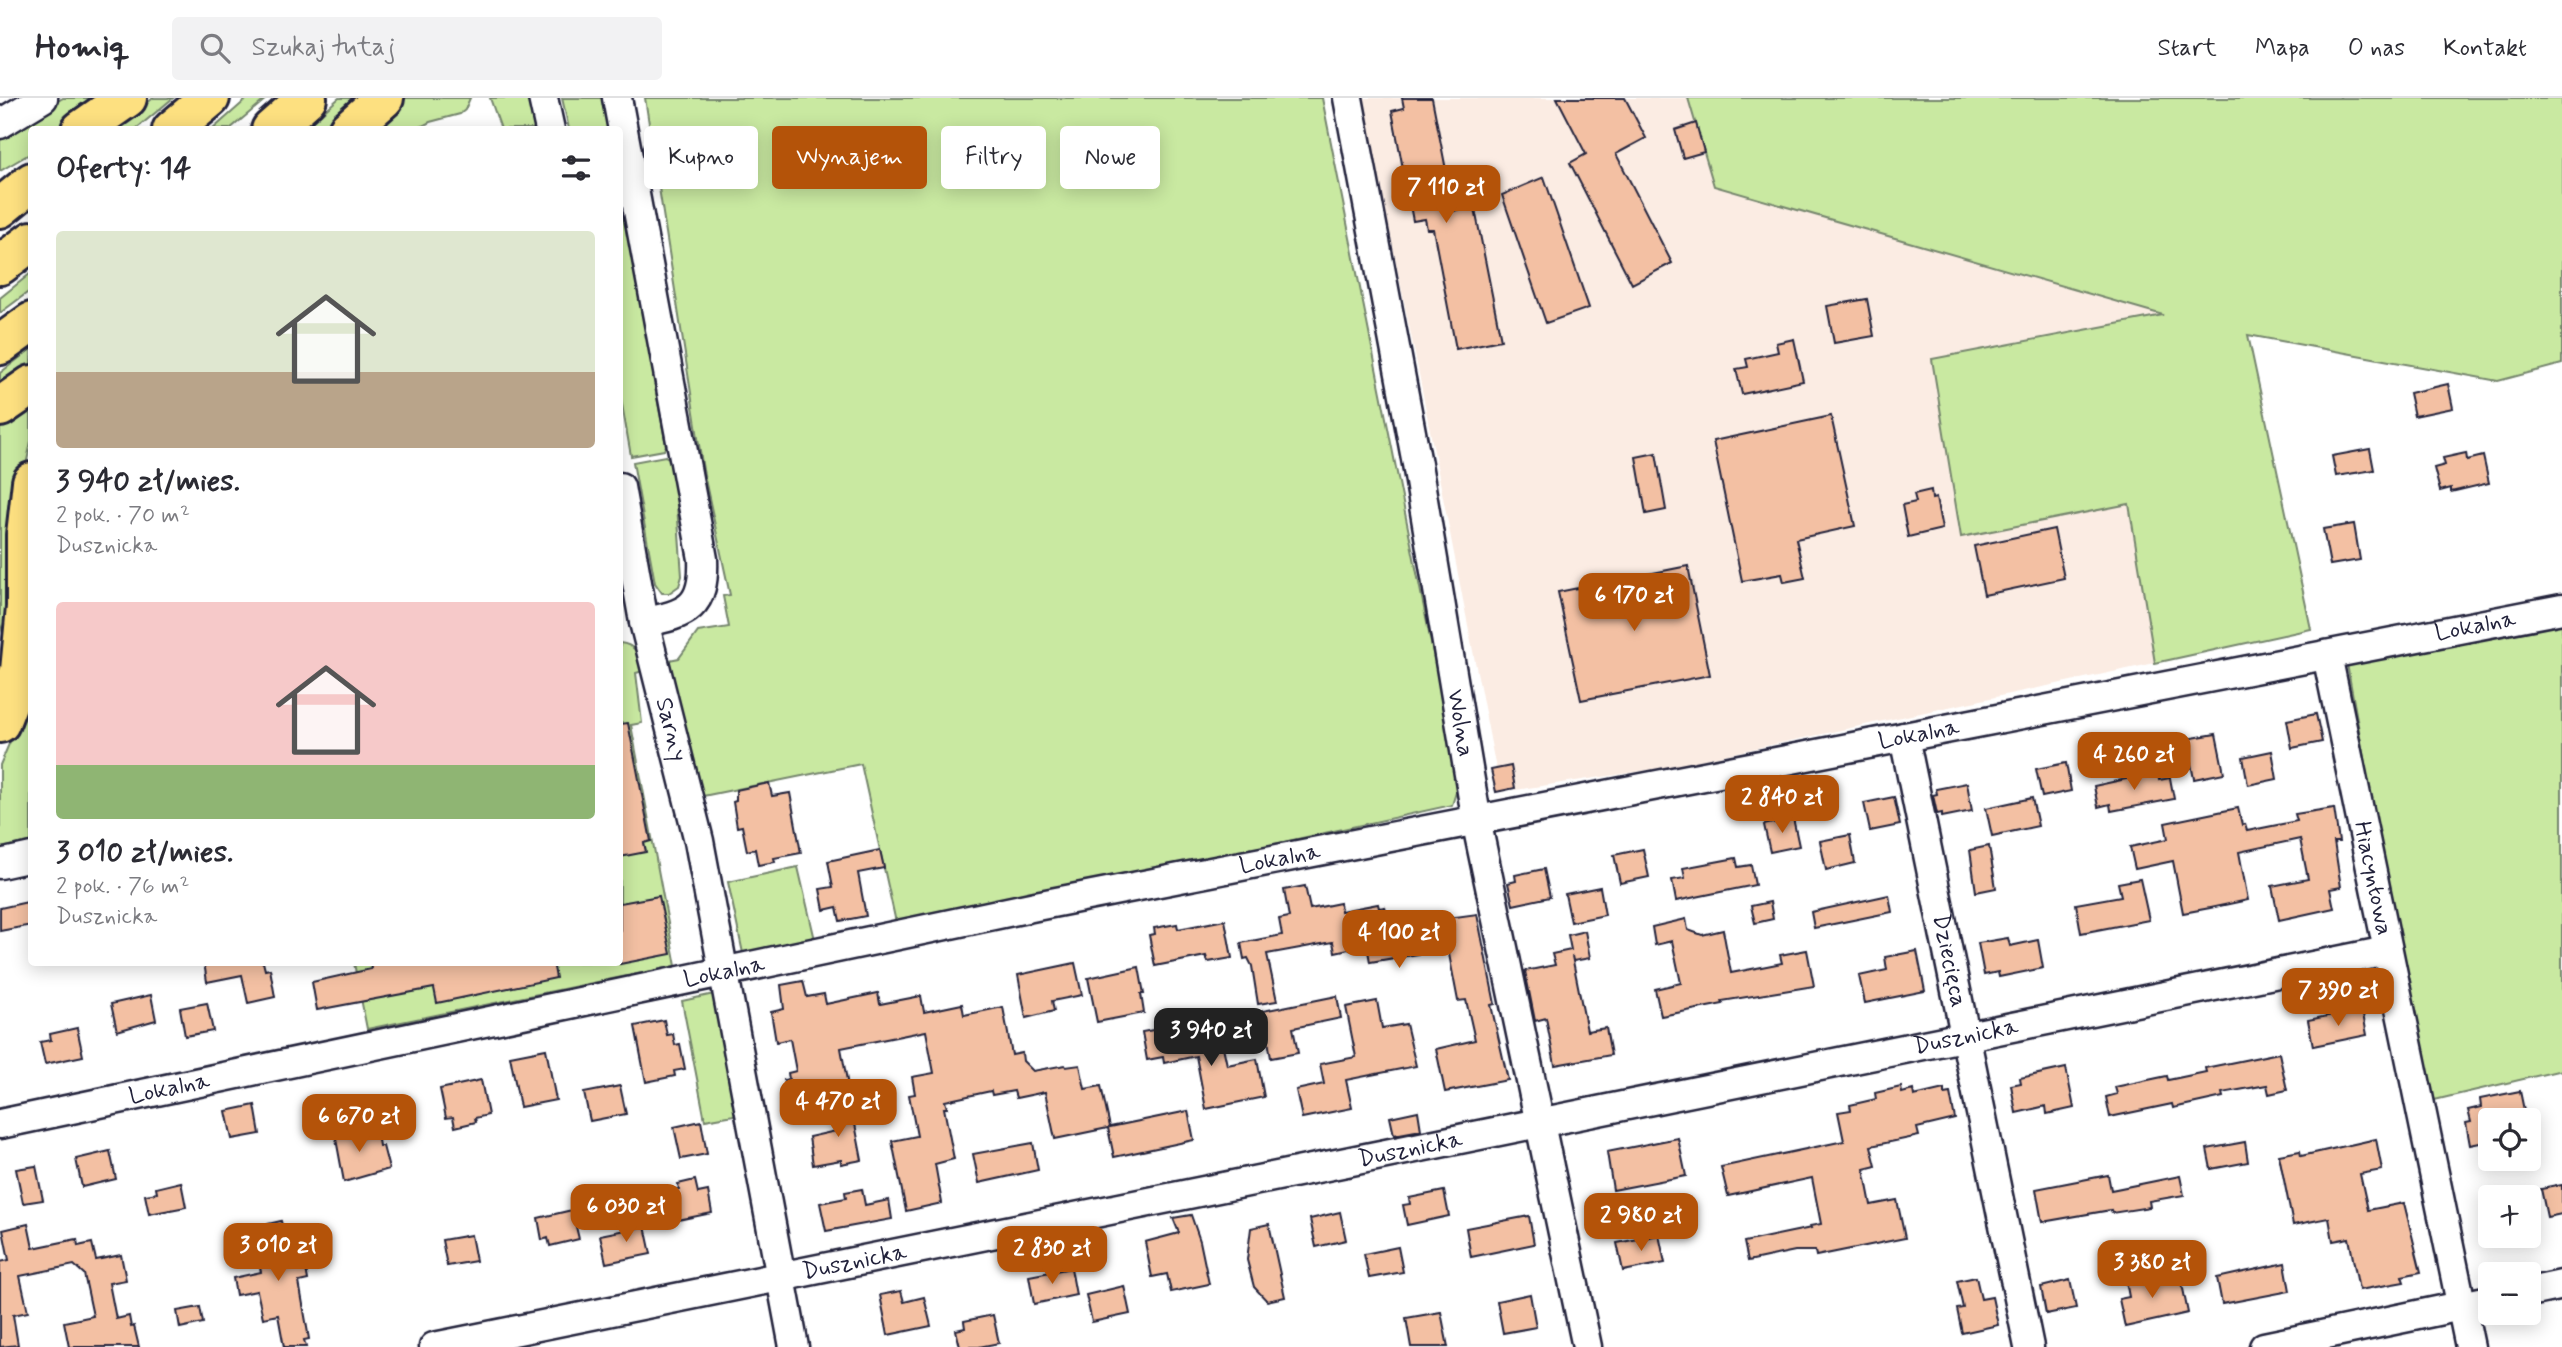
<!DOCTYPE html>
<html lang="pl">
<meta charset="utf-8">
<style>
:root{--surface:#fff;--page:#f2f2f3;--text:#2b2b33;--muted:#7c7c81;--line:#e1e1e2;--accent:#b45309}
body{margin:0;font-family:Mynerve,sans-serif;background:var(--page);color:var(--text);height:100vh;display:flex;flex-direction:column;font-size:26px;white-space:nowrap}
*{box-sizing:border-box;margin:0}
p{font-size:23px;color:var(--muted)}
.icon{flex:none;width:38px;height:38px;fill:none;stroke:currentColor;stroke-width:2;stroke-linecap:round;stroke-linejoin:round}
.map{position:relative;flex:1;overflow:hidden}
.drawer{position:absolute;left:28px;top:28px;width:595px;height:840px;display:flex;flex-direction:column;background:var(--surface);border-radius:7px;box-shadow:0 4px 18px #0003}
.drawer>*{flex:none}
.guide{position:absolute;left:644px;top:28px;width:665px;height:63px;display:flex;gap:14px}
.fabs{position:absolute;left:2478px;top:1010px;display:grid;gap:14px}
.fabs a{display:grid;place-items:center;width:63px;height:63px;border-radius:7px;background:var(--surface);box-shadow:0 4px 18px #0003;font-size:35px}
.price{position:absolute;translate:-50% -60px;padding:0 16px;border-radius:14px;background:var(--accent);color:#fff;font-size:23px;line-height:46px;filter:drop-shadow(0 2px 4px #0008)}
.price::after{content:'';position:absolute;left:50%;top:42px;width:21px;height:16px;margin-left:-10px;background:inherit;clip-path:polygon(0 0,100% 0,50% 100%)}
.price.current{background:#222;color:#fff}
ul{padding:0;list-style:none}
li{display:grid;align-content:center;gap:14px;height:371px;padding:0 28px}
li span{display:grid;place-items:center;height:217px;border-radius:7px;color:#555}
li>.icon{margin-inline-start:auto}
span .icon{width:126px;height:126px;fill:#fffc;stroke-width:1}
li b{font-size:30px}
h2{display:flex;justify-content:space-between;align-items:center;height:84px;padding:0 28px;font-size:30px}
.tag{padding:0 24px;border-radius:7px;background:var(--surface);box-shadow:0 4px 18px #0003;font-size:24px;line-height:63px}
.tag.current{background:var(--accent);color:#fff}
header{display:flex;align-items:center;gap:42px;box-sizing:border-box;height:98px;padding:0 35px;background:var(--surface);border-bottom:2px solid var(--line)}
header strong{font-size:33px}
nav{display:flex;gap:38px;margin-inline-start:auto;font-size:24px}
.search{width:490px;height:63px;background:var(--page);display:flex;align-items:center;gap:18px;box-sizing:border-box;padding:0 24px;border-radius:7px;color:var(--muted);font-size:26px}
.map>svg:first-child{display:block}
.built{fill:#fbece3}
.green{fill:#c9e9a1;stroke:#76866e;stroke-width:2}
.building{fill:#f3c0a3;stroke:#22223b;stroke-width:2}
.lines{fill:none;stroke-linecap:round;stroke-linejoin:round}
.minor-casing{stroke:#22223b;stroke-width:33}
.highway-casing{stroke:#22223b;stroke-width:44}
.minor{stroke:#fff;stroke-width:28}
.highway{stroke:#fde080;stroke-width:38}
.labels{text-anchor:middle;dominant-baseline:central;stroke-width:6;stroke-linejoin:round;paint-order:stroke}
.street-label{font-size:24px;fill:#22223b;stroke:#fff}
</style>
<header>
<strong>Homiq</strong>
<div class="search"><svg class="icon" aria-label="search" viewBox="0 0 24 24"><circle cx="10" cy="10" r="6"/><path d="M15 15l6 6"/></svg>Szukaj tutaj</div>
<nav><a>Start</a><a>Mapa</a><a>O nas</a><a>Kontakt</a></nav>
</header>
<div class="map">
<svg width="2562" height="1249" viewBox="0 0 2562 1249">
<rect width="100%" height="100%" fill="#fff"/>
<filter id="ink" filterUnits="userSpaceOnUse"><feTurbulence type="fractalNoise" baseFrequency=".0143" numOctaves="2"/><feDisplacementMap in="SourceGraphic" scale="14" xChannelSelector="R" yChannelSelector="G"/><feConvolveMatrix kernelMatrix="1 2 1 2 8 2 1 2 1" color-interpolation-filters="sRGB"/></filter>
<g filter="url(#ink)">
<path class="built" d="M1362,0H1688L1714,88L2165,217L1933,261L2129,406L2155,565L1663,670L1515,692L1511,668L1496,671L1418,271Z"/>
<path class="green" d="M63,0H109L68,31L32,32L31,55L0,73V37Z
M153,0H173L136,31L117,32Z
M248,0H267L230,31H213Z
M339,0H361L325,31L303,32Z
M401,0H470L465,12L460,16L430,24L417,31L367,32Z
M490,0H530L537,31H501Z
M562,0H605L611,31H569Z
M645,0H1322L1459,685L1452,707L897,829L861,666L698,699L669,562L679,560L698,534L729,529L723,498L730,497L703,372Z
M1688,0H2562V266L2498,283L2248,237L2311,531L2155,565L2129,406L1961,439L1932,261L2163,217L1714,88Z
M620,70L657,277L653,278L666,347L664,352L631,358L620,295Z
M31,175V192L0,215V200Z
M31,251V269L0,292V275Z
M31,295V343L20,398L5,542L0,526V316Z
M665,358L669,360L676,393L682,478L679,488L669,495H662L655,485L633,364Z
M2562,525V972L2426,1004L2347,566Z
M620,545C638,547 638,558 643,573L636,575L642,625L631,627L676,868L367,931L354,865L620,864Z
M31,565V744L0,750V667L18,625Z
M798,769L816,846L744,860L728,784Z
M714,896L740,1016L705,1022L682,903Z"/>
<path class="building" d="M1402,0H1432L1454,113L1474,106L1501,242L1456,251L1433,131H1427L1425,121L1413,123L1392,13L1404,10Z
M1557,0H1625L1646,40L1616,56L1672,165L1632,186L1570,65L1586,56Z
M1696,25L1704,54L1683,60L1675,32Z
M1544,79L1589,210L1546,225L1502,97Z
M1867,201L1874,238L1834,245L1827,208Z
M1794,241L1803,283L1742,296L1736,271L1748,269L1746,261L1778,254L1776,245Z
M2448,286L2453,310L2414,318L2409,295Z
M1831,318L1855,428L1796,441L1805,480L1784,484L1782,476L1742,483L1713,343Z
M2370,351L2374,372L2336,378L2332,358Z
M1656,355L1666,412L1646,416L1636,359Z
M2466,355L2467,362L2483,358L2489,385L2451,394V390L2440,393L2434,370L2445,367L2443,360Z
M1931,392L1932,401L1936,400L1942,431L1908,439L1902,407L1916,404L1914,396Z
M2354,426L2360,462L2330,467L2323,431Z
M2054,431L2064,480L1984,497L1974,448Z
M1688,468L1710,577L1581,602L1558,494Z
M2316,616L2322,644L2292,650L2287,622Z
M628,625L651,743L644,745L646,754L620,759V626Z
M2216,636L2224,675L2194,681L2186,641Z
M2272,653L2277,681L2248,687L2243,659Z
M2066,665L2071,693L2042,699L2036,671Z
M1511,668L1515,690L1496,694L1491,672Z
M2158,674L2159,682L2170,680L2174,701L2111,713L2110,706L2098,709L2094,688Z
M769,685L772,698L790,695L801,755L774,760L775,764L758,767L755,751L747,753L742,728L737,729L733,704L736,703V692Z
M1967,685L1972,713L1942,719V715L1937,716L1933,697L1937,696L1936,691Z
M1894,699L1900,727L1870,733L1864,705Z
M2032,700L2038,728L1992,738L1986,710Z
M2238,710L2242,727L2245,726L2247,733L2297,723L2295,716L2334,710L2339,744H2334L2341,789L2330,791L2334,810L2279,822L2272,788L2308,781L2300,741L2239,754L2248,802L2210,810L2183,815L2173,763L2135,771L2130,749L2168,741L2165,725Z
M1793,720L1799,748L1770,754L1764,727Z
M1850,737L1855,765L1826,772L1820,743Z
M1989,748L1996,790L1976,794L1970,752Z
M1643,751L1649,779L1620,785L1614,757Z
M880,752L884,770L858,775L866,818L840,823L837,809L824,812L820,791L833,789L828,763Z
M1736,760L1738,769L1751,767L1755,787L1676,803L1672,782L1685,780L1683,770Z
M1544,771L1550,799L1513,807L1508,785L1516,783L1515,777Z
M2140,781L2149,822L2081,835L2076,806L2121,798L2118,785Z
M1305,788L1310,811L1340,805L1341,813L1378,806L1379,810L1385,809L1389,828L1477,816L1495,906L1491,907L1508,982L1445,994L1436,951L1475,942L1466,902L1458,903L1448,851L1370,864L1367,847L1335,854L1333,844L1267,856L1277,903L1258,906L1252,868L1248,860L1244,861L1241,845L1282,837L1279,821L1289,819L1284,792Z
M1600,789L1605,817L1571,824L1565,796Z
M1889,797L1892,814L1814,830L1811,814Z
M659,798L671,856L620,866V805Z
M32,803V827L0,833V810Z
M1770,804L1773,821L1755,825L1751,808Z
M1686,821L1688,832L1702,837L1723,832L1731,875L1782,865L1780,857L1807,852L1814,888L1722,903L1723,906L1661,918L1655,891L1681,885L1672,843L1655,847L1652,829Z
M1225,822L1232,860L1208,864L1206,858L1155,868L1149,837L1155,836L1154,830L1177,826L1178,831Z
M1585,833L1590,860L1573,863L1572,858L1587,933L1606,930L1611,957L1555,967L1546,920L1535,923L1525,873L1555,867L1552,856L1571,852L1568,837Z
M2008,840L2010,848L2038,842L2043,870L1999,879L1998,874L1984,877L1978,845Z
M1917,853L1925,893L1865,905L1859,878L1887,872L1885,859Z
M204,864H263L265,872L270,871L275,899L248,905L242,877L207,884Z
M370,864H553L556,880L437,905L434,890L317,912L312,884L371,871Z
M1075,865L1082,897L1052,903L1054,913L1026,920L1018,877Z
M1139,869L1144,896H1141L1144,915L1097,924L1088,880Z
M803,883L807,899L824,896L826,906L878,895L880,906L921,898L924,914L962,906L964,917L1003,909L1012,957L1022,955L1023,963L1033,973L1065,967L1066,969L1080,967L1085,991L1101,988L1110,1029L1188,1013L1194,1042L1114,1059L1108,1030L1055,1041L1045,994L1016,1000L1014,993L992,997L991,993L945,1003L947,1010H944L954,1061L935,1066L942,1105L906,1113L892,1043L917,1038L909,997L915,996L912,979L934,975L926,933L841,950L848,988L788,999L784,982L789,981L788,975L796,973L790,941L776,944L771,914L784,911L781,887Z
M151,897L156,922L117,933L111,906Z
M1337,898L1341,920L1293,930L1298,955L1271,960L1263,913Z
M1377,903L1382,930L1406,926L1416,968L1346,982L1352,1010L1302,1020L1296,992L1324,986L1320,966L1356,959L1346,909Z
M207,905L213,933L185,938L180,910Z
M2362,911L2367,937L2313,948L2308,922Z
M664,922L667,937L673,936L675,947L680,946L685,971L674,973L675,978L646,984L635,928Z
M77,930L83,958L45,966L40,944L51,942L50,936Z
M1159,931L1162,946L1220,935L1227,967L1257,961L1264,999L1206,1011L1196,958L1164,965L1163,959L1147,962L1142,934Z
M546,951L556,1002L520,1009L510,958Z
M2279,955L2287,992L2269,996L2267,987L2222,995L2223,999L2173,1010L2172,1006L2110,1019L2106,999L2117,996L2115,989L2167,978L2168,982L2206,974L2205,970Z
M2066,970L2074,1010L2047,1016L2046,1008L2016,1015L2011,987L2021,985L2020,980Z
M481,982L488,1017L475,1020L476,1024L455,1029L453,1019L446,1020L440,991Z
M620,988L626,1016L590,1023L584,995Z
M1901,989L1902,995L1913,992L1914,998L1944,991V996L1950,995L1955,1021L1917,1030L1919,1038L1871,1048L1876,1068L1864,1071L1871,1107L1897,1102L1905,1140L1816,1158L1815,1153H1795L1748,1163L1744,1144L1811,1130L1810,1128L1821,1126L1812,1080L1728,1098L1721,1069L1844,1043L1838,1014L1851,1012L1850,1007L1876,1001L1875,995Z
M2520,993L2526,1022H2490V1043L2470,1047L2466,1025L2471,1024L2468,1012L2481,1009L2480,1001Z
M850,1000L862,1062L841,1066V1062L813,1067L809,1039L836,1033L833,1009Z
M255,1007L260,1036L232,1041L226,1013Z
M1418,1013L1421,1032L1394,1037L1390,1019Z
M701,1023L707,1056L681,1061L674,1029Z
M353,1026L357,1041L377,1036L379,1048H383L389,1071L344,1084L334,1030Z
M1678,1040L1686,1078L1613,1092L1607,1054Z
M2376,1041L2382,1072L2360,1076L2368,1112L2404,1105L2421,1174L2402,1178L2404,1184L2359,1192L2349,1140L2333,1143L2329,1120L2293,1127L2279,1057L2300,1053L2301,1058Z
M2245,1044L2248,1064L2211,1071L2207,1051Z
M1033,1045L1038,1072L979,1085L973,1056Z
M110,1053L116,1081L82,1089L76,1061Z
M36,1068L43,1102L23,1105L16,1071Z
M2108,1077L2111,1092L2180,1078L2184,1097L2149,1103L2150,1109L2112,1115L2111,1112L2042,1124L2036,1091Z
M695,1082L698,1095L708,1093L712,1115L673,1123L667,1093L679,1091L678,1086Z
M181,1084L186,1109L149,1116L145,1097L157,1095L156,1090Z
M2562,1087V1116L2547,1119L2541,1091Z
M862,1091L865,1107L889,1102L892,1121L826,1133L820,1105L846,1100L845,1094Z
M1444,1093L1449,1118L1407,1127L1403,1107L1410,1106L1409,1100Z
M572,1112L579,1141L550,1148L548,1140L542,1142L538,1120Z
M1340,1114L1346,1142L1316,1149L1310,1121Z
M1191,1117L1200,1143L1209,1186L1171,1194L1167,1176L1152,1179L1145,1144L1179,1135L1173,1120Z
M1529,1118L1534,1146L1471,1159L1466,1130Z
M281,1123L284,1135H288L294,1167L305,1165L308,1182L299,1184L309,1241L304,1242L306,1249H284L278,1217L263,1220L257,1193L236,1197L233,1180L261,1174L251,1130Z
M28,1126L33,1150L77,1141L78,1148L92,1145L96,1162L121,1157L126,1182L109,1185L116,1221L129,1218L131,1229L134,1228L139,1249H69L64,1224L93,1218L84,1176L74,1167L20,1178L28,1214L13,1217L18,1247L0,1249V1164L9,1162L3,1132Z
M1269,1126L1285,1199L1267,1203L1254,1189L1247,1162L1251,1130Z
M645,1128L651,1156L606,1165L600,1137Z
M471,1137L476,1163L447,1168L442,1142Z
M1659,1137L1665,1165L1623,1173L1617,1145Z
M1398,1149L1403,1174L1369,1180L1364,1156Z
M2285,1165L2290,1193L2222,1206L2217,1180Z
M1071,1170L1076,1197L1034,1206L1029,1178Z
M2158,1176L2160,1185L2181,1181L2188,1215L2125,1229L2119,1201L2129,1199L2126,1183Z
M1976,1179L1981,1201L1992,1199L1998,1227L1962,1235L1957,1211L1963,1210L1957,1183Z
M2070,1182L2076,1210L2046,1216L2041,1189Z
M1124,1188L1130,1216L1092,1224L1086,1197Z
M901,1193L904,1204L924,1199L931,1228L888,1237L880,1197Z
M1530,1196L1536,1229L1503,1235L1497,1203Z
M200,1209L203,1225L180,1230L177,1213Z
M1441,1214L1448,1249H1411L1406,1220Z
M993,1217L999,1245L979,1249H960L956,1232L965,1230L964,1223Z"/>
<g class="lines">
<defs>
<g id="minor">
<path d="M543,0L550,32"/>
<path d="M617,0L703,461C705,508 688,517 644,524"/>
<path id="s1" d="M1348,0L1417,366L1479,736L1587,1249"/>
<path d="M0,26L43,0"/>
<path id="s2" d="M620,389L644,524L699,743L794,1249"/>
<path id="s3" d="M2327,557L2470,1249"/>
<path id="s4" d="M1904,639L2029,1249"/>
<path d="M0,766L32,759"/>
<path id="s5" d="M0,1026L1036,808L2562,511"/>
<path d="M2529,1194L2562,1187"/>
<path id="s6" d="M434,1249L2387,853"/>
<path d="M2264,1249L2490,1202"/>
</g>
<path id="highway" d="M81,32L127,0
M172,32L210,0
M271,32L307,0
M348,32L384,0
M0,110L32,84
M0,167L32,143
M0,247L32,224
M0,309L32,287
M0,625L20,573L26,509V437L32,384"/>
</defs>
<use href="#minor" class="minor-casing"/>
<use href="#highway" class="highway-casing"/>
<use href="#minor" class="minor"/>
<use href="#highway" class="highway"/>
</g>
</g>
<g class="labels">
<g class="street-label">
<text stroke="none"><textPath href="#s5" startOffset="2525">Lokalna</textPath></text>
<text stroke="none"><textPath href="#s1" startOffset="635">Wolna</textPath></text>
<text stroke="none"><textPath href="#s2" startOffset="248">Sarny</textPath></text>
<text stroke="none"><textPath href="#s5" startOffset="1958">Lokalna</textPath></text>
<text stroke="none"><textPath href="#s5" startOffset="1307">Lokalna</textPath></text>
<text stroke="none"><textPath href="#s3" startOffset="228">Hiacyntowa</textPath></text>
<text stroke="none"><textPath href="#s4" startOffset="228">Dziecięca</textPath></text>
<text stroke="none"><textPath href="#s5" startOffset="740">Lokalna</textPath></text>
<text stroke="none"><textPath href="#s6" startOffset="1563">Dusznicka</textPath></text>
<text stroke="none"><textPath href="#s5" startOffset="173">Lokalna</textPath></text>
<text stroke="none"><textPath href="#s6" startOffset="996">Dusznicka</textPath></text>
<text stroke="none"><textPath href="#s6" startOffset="429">Dusznicka</textPath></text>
</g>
</g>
</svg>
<div class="fabs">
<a><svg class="icon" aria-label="locate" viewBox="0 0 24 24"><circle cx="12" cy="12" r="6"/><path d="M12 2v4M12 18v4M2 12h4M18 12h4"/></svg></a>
<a>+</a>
<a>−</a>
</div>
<b class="price" style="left:1446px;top:127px">7 110 zł</b>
<b class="price" style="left:1634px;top:535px">6 170 zł</b>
<b class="price" style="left:2134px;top:694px">4 260 zł</b>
<b class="price" style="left:1782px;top:737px">2 840 zł</b>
<b class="price" style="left:1399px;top:872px">4 100 zł</b>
<b class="price" style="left:2338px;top:930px">7 390 zł</b>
<b class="price current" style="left:1211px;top:970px">3 940 zł</b>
<b class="price" style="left:838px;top:1041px">4 470 zł</b>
<b class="price" style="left:359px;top:1056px">6 670 zł</b>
<b class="price" style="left:626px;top:1146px">6 030 zł</b>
<b class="price" style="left:1641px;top:1155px">2 980 zł</b>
<b class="price" style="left:278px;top:1185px">3 010 zł</b>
<b class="price" style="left:1052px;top:1188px">2 830 zł</b>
<b class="price" style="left:2152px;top:1202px">3 380 zł</b>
<div class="guide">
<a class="tag">Kupno</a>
<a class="tag current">Wynajem</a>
<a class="tag">Filtry</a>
<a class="tag">Nowe</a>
</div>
<section class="drawer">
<h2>Oferty: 14<svg class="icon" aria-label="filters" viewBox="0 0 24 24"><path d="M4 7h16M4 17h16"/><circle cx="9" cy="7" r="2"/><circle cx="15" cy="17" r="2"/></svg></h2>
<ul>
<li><span style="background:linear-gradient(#dfe7d0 65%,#b9a48a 0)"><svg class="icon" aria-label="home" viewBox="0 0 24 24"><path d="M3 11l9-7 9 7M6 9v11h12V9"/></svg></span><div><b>3 940 zł/mies.</b><p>2 pok. · 70 m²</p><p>Dusznicka</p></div></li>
<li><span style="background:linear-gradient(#f6c9c9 75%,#8fb573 0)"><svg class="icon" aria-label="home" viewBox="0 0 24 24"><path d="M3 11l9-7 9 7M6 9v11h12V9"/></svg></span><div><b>3 010 zł/mies.</b><p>2 pok. · 76 m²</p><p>Dusznicka</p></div></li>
</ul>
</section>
</div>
